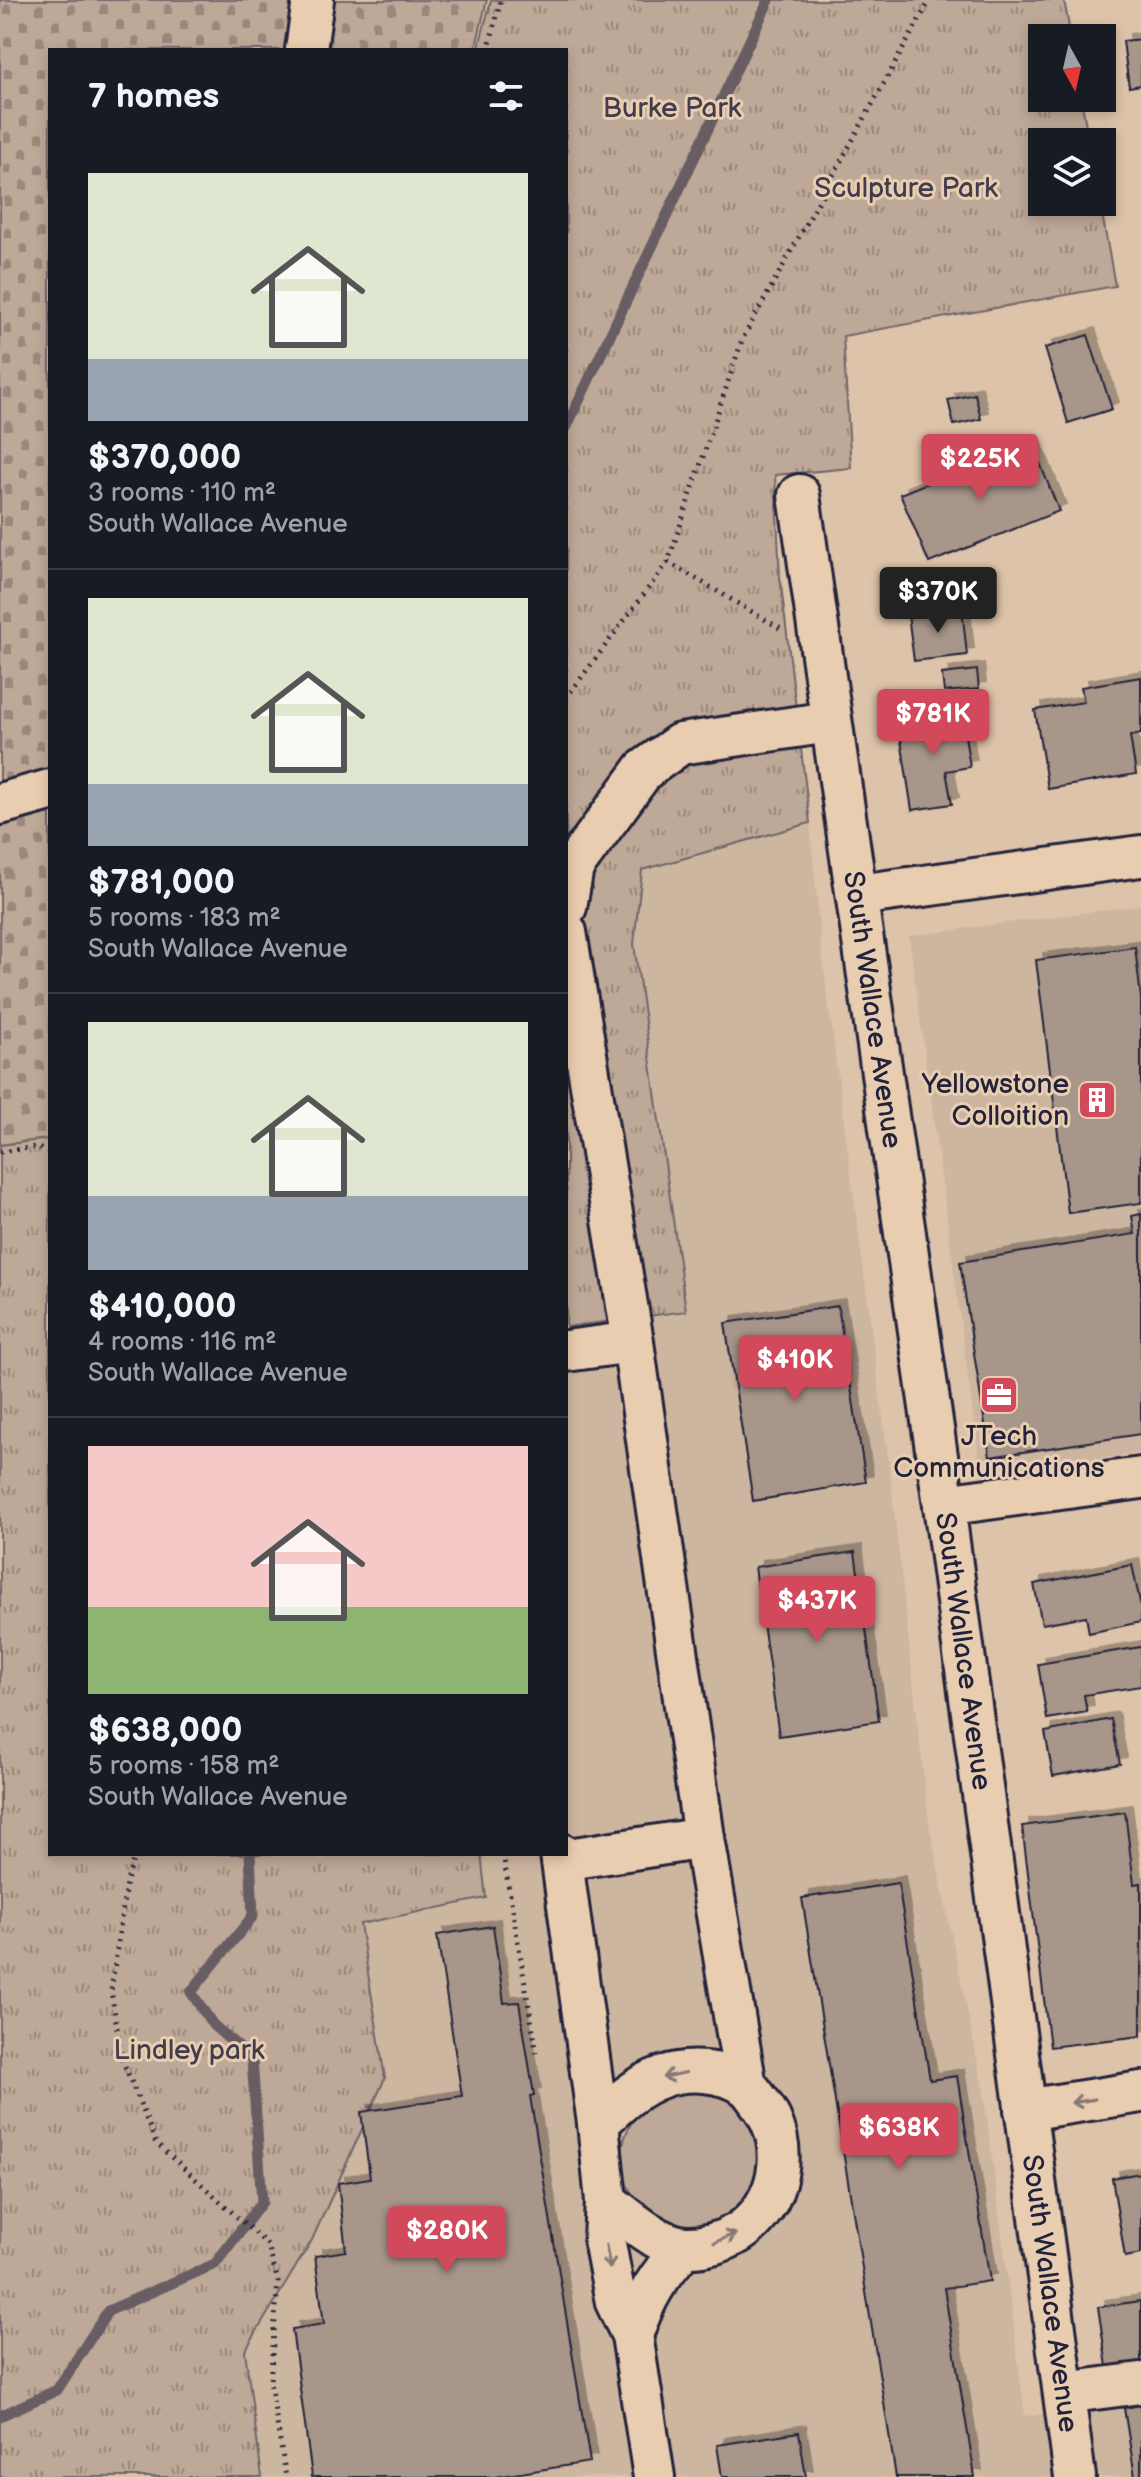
<!DOCTYPE html>
<meta charset="utf-8">
<style>
:root{--surface:#171b24;--page:#242831;--text:#f1f3f6;--muted:#9ea1a6;--line:#363941;--accent:#d1495b}
body{margin:0;font-family:"Balsamiq Sans",sans-serif;background:var(--page);color:var(--text);height:100vh;display:flex;flex-direction:column;font-size:30px;white-space:nowrap}
*{box-sizing:border-box;margin:0}
p{font-size:26px;color:var(--muted)}
.icon{flex:none;width:44px;height:44px;fill:none;stroke:currentColor;stroke-width:2;stroke-linecap:round;stroke-linejoin:round}
.map{position:relative;flex:1;overflow:hidden}
.details{position:absolute;left:48px;top:48px;width:520px;height:1808px;display:flex;flex-direction:column;background:var(--surface);border-radius:0px;box-shadow:0 4px 12px #0003}
.details>*{flex:none}
.needle{width:52px;rotate:172deg}
.tools{position:absolute;left:1028px;top:24px;display:grid;gap:16px}
.tools a{display:grid;place-items:center;width:88px;height:88px;border-radius:0px;background:var(--surface);box-shadow:0 4px 12px #0003;font-size:40px}
.price{position:absolute;translate:-50% -68px;padding:0 18px;border-radius:8px;background:var(--accent);color:#fff;font-size:26px;line-height:52px;filter:drop-shadow(0 2px 4px #0008)}
.price::after{content:'';position:absolute;left:50%;top:48px;width:24px;height:18px;margin-left:-12px;background:inherit;clip-path:polygon(0 0,100% 0,50% 100%)}
.price.selected{background:#222;color:#fff}
ul{padding:0;list-style:none}
li{display:grid;align-content:center;gap:16px;height:424px;padding:0 40px}
li+li{border-top:2px solid var(--line)}
li span{display:grid;place-items:center;height:248px;border-radius:0px;color:#555}
li>.icon{margin-inline-start:auto}
span .icon{width:144px;height:144px;fill:#fffc;stroke-width:1}
li b{font-size:34px}
h2{display:flex;justify-content:space-between;align-items:center;height:96px;padding:0 40px;font-size:34px}
.map>svg:first-child{display:block}
.built{fill:#cdb6a0}
.green{fill:#bea897;stroke:#706569;stroke-width:2}
.cemetery{fill:url(#cemetery-stones);stroke:#706569;stroke-width:2}
.park{fill:url(#park-tufts);stroke:#706569;stroke-width:2}
.lines{fill:none;stroke-linecap:round;stroke-linejoin:round}
.stream{stroke:#675d64;stroke-width:11}
.building{fill:#a8968a;stroke:#22223b;stroke-width:2;filter:url(#shadow)}
.minor-casing{stroke:#22223b;stroke-width:46}
.path{stroke:#22223b;stroke-width:5;stroke-dasharray:2 6;stroke-linecap:butt}
.minor{stroke:#e9cdb0;stroke-width:40}
.oneway{stroke:#867876}
.labels{text-anchor:middle;dominant-baseline:central;stroke-width:6;stroke-linejoin:round;paint-order:stroke}
.park-label{font-size:28px;fill:#413d4d;stroke:#e9cdb0}
.street-label{font-size:28px;fill:#22223b;stroke:#e9cdb0}
.poi-label{font-size:28px;fill:#22223b;stroke:#e9cdb0;text-anchor:end}
</style>
<div class="map">
<svg width="1141" height="2477" viewBox="0 0 1141 2477">
<defs>
<pattern id="cemetery-stones" width="16" height="16" patternUnits="userSpaceOnUse" patternTransform="scale(2)"><rect width="16" height="16" fill="#bea897"/><path d="M2 7V4a2 2 0 0 1 4 0v3zM10 15v-3a2 2 0 0 1 4 0v3z" fill="#9a887c"/></pattern>
<pattern id="park-tufts" width="24" height="20" patternUnits="userSpaceOnUse" patternTransform="scale(2)"><rect width="24" height="20" fill="#bea897"/><path d="M3 7l-1-3M5 7V3M7 7l1-3M15 17l-1-3M17 17v-4M19 17l1-3" fill="none" stroke="#9a887c"/></pattern>
<filter id="shadow"><feDropShadow dx="7" dy="-7" stdDeviation="0" flood-color="#0004"/></filter>
</defs>
<rect width="100%" height="100%" fill="#ddc3a9"/>
<filter id="ink" filterUnits="userSpaceOnUse"><feTurbulence type="fractalNoise" baseFrequency=".0125" numOctaves="2"/><feDisplacementMap in="SourceGraphic" scale="16" xChannelSelector="R" yChannelSelector="G"/><feConvolveMatrix kernelMatrix="1 2 1 2 8 2 1 2 1" color-interpolation-filters="sRGB"/></filter>
<g filter="url(#ink)">
<path class="built" d="M810,823L821,947L889,1464L929,1824L984,2093L1025,2416L1141,2401V2477H262L245,2351L385,2078L360,1924L486,1898L481,1854H566V1327L685,1310L634,944L642,870Z
M1141,905V1453L981,1474L909,936Z"/>
<path class="green" d="M622 2158a69 69 0 1 1 138 0a69 69 0 1 1-138 0Z"/>
<path class="cemetery" d="M0,0H487L475,50H50V1139L0,1145Z"/>
<path class="park" d="M491,0H1064L1071,38H1042V98H1081L1089,142H1042V202H1100L1115,286L843,336L851,468L775,475L780,577L810,823L642,870L634,944L686,1311L566,1327V50H478Z
M50,1139V1854H481L486,1898L360,1924L385,2078L312,2240L245,2351L262,2477H0V1145Z"/>
<g class="lines">
<path class="stream" d="M566,428L769,0
M0,2416L57,2390L108,2311L215,2264L262,2202L252,2059L213,2025L191,1992L253,1916L250,1854"/>
</g>
<path class="building" d="M1141,39V85L1129,87L1123,41Z
M1088,335L1112,409L1068,423L1045,348Z
M975,394L981,419L954,425L948,400Z
M1031,441L1059,511L929,563L900,494Z
M962,608L967,655L914,661L908,615Z
M977,670L979,689L944,692L942,674Z
M1141,677V734L1130,736L1136,774L1048,789L1035,710L1084,702L1081,687Z
M961,711L970,767L946,771L952,804L912,810L898,721Z
M1135,947L1141,998V1203L1068,1213L1036,960Z
M1141,1214V1434L990,1457L960,1262L1135,1234L1132,1216Z
M838,1306L866,1482L753,1501L725,1323Z
M855,1552L879,1721L779,1736L755,1567Z
M1132,1565L1141,1607V1622L1089,1633L1086,1616L1042,1624L1034,1584Z
M1141,1647V1686L1084,1695L1087,1712L1047,1719L1038,1664Z
M1111,1719L1120,1764L1053,1776L1045,1732Z
M1125,1812L1134,1884L1141,1883V2036L1050,2047L1022,1826Z
M898,1883L930,2080L957,2076L990,2281L944,2288L975,2477H896L802,1898Z
M493,1926L504,2003L519,2002L534,2095L530,2096L590,2462L495,2477H312L292,2329L324,2324L315,2256L346,2251L338,2183L370,2178L361,2112L462,2096L437,1935Z
M1141,2173V2254L1125,2257L1112,2178Z
M1141,2301V2369L1108,2373L1098,2307Z
M1141,2405V2477H1135L1124,2408Z
M799,2432L806,2477H722L717,2445Z"/>
<g class="lines">
<defs>
<g id="minor">
<path d="M306,50L313,0"/>
<path id="s1" d="M799,495L944,1505L1075,2477"/>
<path d="M0,804L50,790"/>
<path d="M858,895L1141,856"/>
<path d="M566,907L573,867L644,770L680,744L830,722"/>
<path d="M566,932L633,1342L704,1838L746,2086"/>
<path d="M566,1351L633,1342"/>
<path d="M944,1505L1141,1478"/>
<path d="M561,1854L598,2123L606,2201L604,2239L616,2302L632,2335L654,2477"/>
<path d="M562,1860L704,1838"/>
<path d="M1025,2110L1141,2092"/>
<path d="M598,2123C617,2105 636,2086 662,2077C687,2068 723,2070 745,2085C751,2089 756,2098 761,2104C792,2144 781,2206 738,2233C723,2242 703,2248 685,2247C656,2244 628,2218 606,2201"/>
<path d="M632,2335C646,2295 657,2278 684,2247"/>
<path d="M1064,2393L1141,2383"/>
</g>
</defs>
<use href="#minor" class="minor-casing"/>
<path class="path" d="M488,50L501,0
M668,562L781,629
M566,698L668,562L742,340L930,0
M0,1152L36,1147L50,1153
M135,1854L126,1884L111,1991L122,2059L156,2143L268,2245L278,2282L270,2382L286,2477
M503,1854L537,2054"/>
<use href="#minor" class="minor"/>
</g>
<defs><path id="oneway-shaft" d="M-6 0H5M1.5-3L5.5 0L1.5 3" fill="none" stroke-width="1.6" stroke-linecap="round" stroke-linejoin="round" transform="scale(2)"/></defs>
<g class="oneway">
<use href="#oneway-shaft" transform="translate(674 2075) rotate(168)"/>
<use href="#oneway-shaft" transform="translate(1083 2101) rotate(171)"/>
<use href="#oneway-shaft" transform="translate(725 2238) rotate(-23)"/>
<use href="#oneway-shaft" transform="translate(608 2257) rotate(80)"/>
</g>
</g>
<defs>
<symbol id="building-square" viewBox="-11 -11 22 22"><rect x="-9" y="-9" width="18" height="18" rx="4" fill="#d1495b" stroke="#e9cdb0"/><path d="M-4-6H4V6H1V3H-1V6H-4ZM-2.5-4.3h1.7v1.8h-1.7ZM.8-4.3h1.7v1.8H.8ZM-2.5-1h1.7V.8h-1.7ZM.8-1h1.7V.8H.8Z" fill="#fff"/></symbol>
<symbol id="office-square" viewBox="-11 -11 22 22"><rect x="-9" y="-9" width="18" height="18" rx="4" fill="#d1495b" stroke="#e9cdb0"/><path d="M-6-3h4V-5.5h4V-3h4V5H-6ZM-1-4.5V-3h2v-1.5ZM-6 0V1H6V0Z" fill="#fff"/></symbol>
</defs>
<g fill-rule="evenodd">
<use href="#building-square" x="1075" y="1078" width="44" height="44"/>
<use href="#office-square" x="977" y="1373" width="44" height="44"/>
</g>
<g class="labels">
<g class="park-label">
<text x="672" y="108">Burke Park</text>
<text x="906" y="188">Sculpture Park</text>
<text x="189" y="2050">Lindley park</text>
</g>
<g class="street-label">
<text stroke="none"><textPath href="#s1" startOffset="520">South Wallace Avenue</textPath></text>
<text stroke="none"><textPath href="#s1" startOffset="1168">South Wallace Avenue</textPath></text>
<text stroke="none"><textPath href="#s1" startOffset="1816">South Wallace Avenue</textPath></text>
</g>
<g class="poi-label">
<text x="1069" y="1084">Yellowstone<tspan x="1069" dy="32">Colloition</tspan></text>
<text x="999" y="1436" text-anchor="middle">JTech<tspan x="999" dy="32">Communications</tspan></text>
</g>
</g>
</svg>
<div class="tools">
<a><svg class="needle" viewBox="-14 -14 28 28"><path d="M0-13l5 13h-10z" fill="#e53935"/><path d="M0 13l5-13h-10z" fill="#9ea1a6"/></svg></a>
<a><svg class="icon" aria-label="layers" viewBox="0 0 24 24"><path d="M12 4l9 5-9 5-9-5zM3 14l9 5 9-5"/></svg></a>
</div>
<b class="price" style="left:980px;top:502px">$225K</b>
<b class="price selected" style="left:938px;top:635px">$370K</b>
<b class="price" style="left:933px;top:757px">$781K</b>
<b class="price" style="left:795px;top:1403px">$410K</b>
<b class="price" style="left:817px;top:1644px">$437K</b>
<b class="price" style="left:899px;top:2171px">$638K</b>
<b class="price" style="left:447px;top:2274px">$280K</b>
<section class="details">
<h2>7 homes<svg class="icon" aria-label="filters" viewBox="0 0 24 24"><path d="M4 7h16M4 17h16"/><circle cx="9" cy="7" r="2"/><circle cx="15" cy="17" r="2"/></svg></h2>
<ul>
<li><span style="background:linear-gradient(#dfe7d0 75%,#9aa5b1 0)"><svg class="icon" aria-label="home" viewBox="0 0 24 24"><path d="M3 11l9-7 9 7M6 9v11h12V9"/></svg></span><div><b>$370,000</b><p>3 rooms · 110 m²</p><p>South Wallace Avenue</p></div></li>
<li><span style="background:linear-gradient(#dfe7d0 75%,#9aa5b1 0)"><svg class="icon" aria-label="home" viewBox="0 0 24 24"><path d="M3 11l9-7 9 7M6 9v11h12V9"/></svg></span><div><b>$781,000</b><p>5 rooms · 183 m²</p><p>South Wallace Avenue</p></div></li>
<li><span style="background:linear-gradient(#dfe7d0 70%,#9aa5b1 0)"><svg class="icon" aria-label="home" viewBox="0 0 24 24"><path d="M3 11l9-7 9 7M6 9v11h12V9"/></svg></span><div><b>$410,000</b><p>4 rooms · 116 m²</p><p>South Wallace Avenue</p></div></li>
<li><span style="background:linear-gradient(#f6c9c9 65%,#8fb573 0)"><svg class="icon" aria-label="home" viewBox="0 0 24 24"><path d="M3 11l9-7 9 7M6 9v11h12V9"/></svg></span><div><b>$638,000</b><p>5 rooms · 158 m²</p><p>South Wallace Avenue</p></div></li>
</ul>
</section>
</div>
